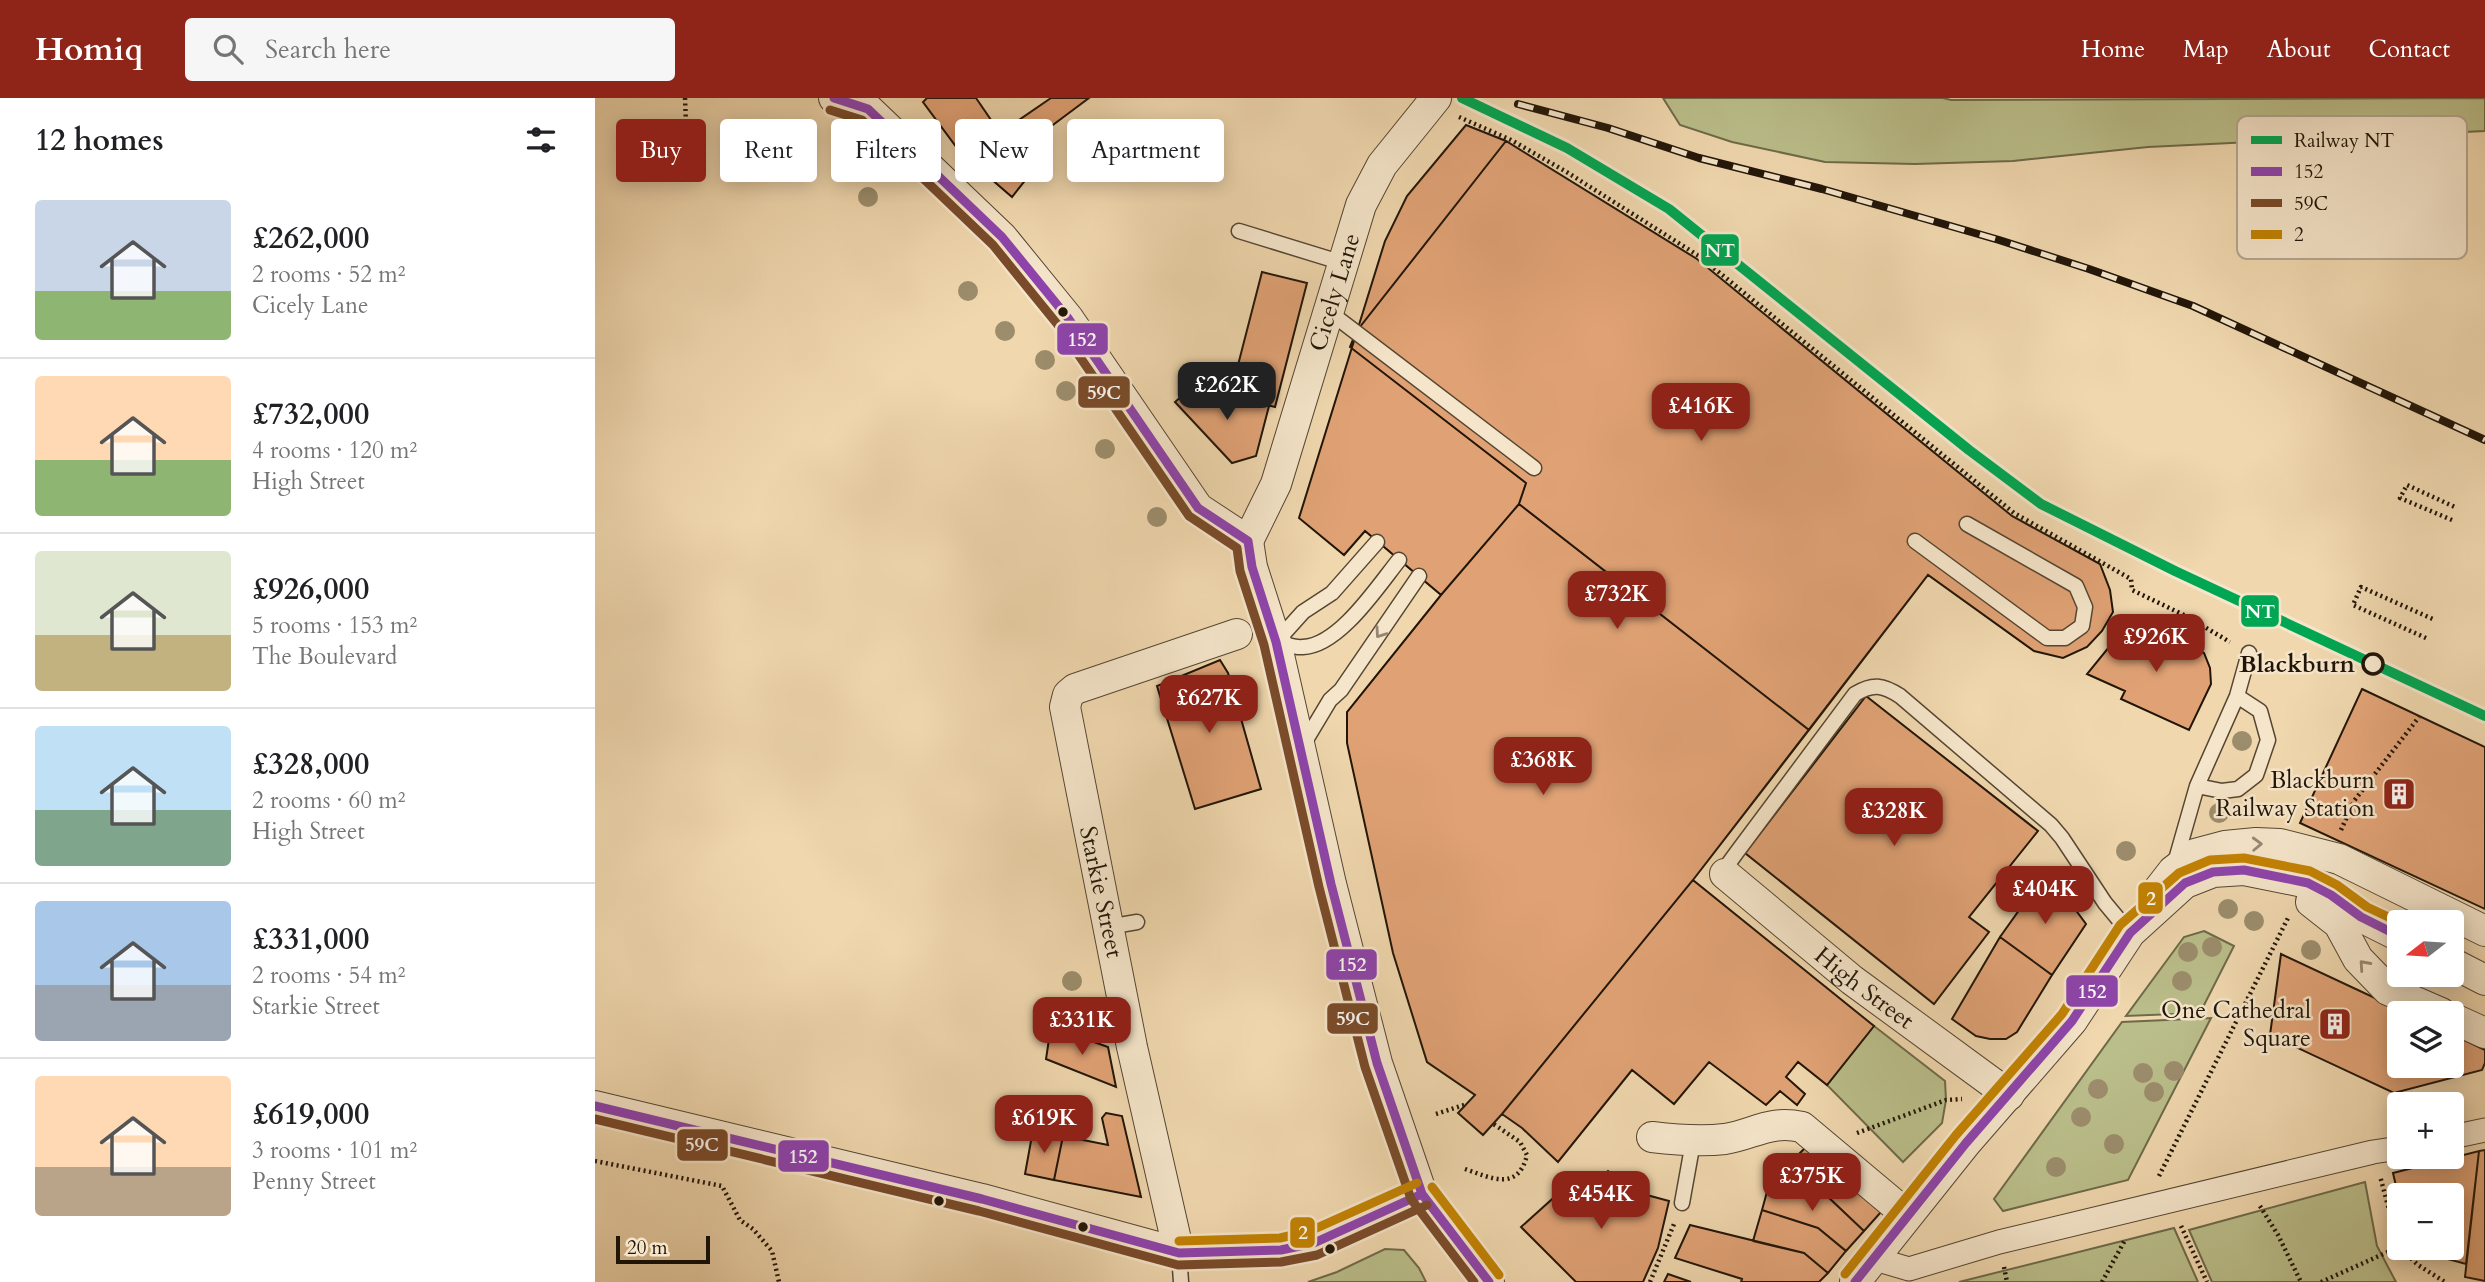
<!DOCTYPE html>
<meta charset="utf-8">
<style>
:root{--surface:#fff;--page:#f6f6f6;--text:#202124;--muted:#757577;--line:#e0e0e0;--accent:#8f2418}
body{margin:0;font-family:Cardo,serif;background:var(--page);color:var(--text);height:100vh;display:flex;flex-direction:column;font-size:26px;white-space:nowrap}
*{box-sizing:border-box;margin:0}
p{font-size:23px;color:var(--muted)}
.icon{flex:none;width:38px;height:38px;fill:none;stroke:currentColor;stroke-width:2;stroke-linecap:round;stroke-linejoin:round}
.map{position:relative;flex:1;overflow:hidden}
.details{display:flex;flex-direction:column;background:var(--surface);width:595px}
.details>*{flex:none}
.guide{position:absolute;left:21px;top:21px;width:665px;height:63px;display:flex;gap:14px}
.needle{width:46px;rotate:253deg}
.buttons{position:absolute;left:1792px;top:812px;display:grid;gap:14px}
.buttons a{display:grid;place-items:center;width:77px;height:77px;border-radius:7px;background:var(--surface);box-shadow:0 4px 18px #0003;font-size:35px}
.scale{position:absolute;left:21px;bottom:18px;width:94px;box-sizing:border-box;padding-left:7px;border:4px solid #211508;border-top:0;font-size:19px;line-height:24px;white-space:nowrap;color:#211508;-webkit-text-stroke:5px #f5e5ca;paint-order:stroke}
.price{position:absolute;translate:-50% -60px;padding:0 16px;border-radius:14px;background:var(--accent);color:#fff;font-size:23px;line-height:46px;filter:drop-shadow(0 2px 4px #0008)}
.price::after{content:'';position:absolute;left:50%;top:42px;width:21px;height:16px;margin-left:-10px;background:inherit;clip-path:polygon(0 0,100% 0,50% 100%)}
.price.active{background:#222;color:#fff}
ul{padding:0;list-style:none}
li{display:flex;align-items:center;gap:21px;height:175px;padding:0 35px}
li+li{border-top:2px solid var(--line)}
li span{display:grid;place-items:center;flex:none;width:196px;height:140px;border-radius:7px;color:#555}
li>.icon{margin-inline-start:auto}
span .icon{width:84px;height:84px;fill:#fffc;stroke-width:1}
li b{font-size:30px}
h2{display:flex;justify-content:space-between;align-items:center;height:84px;padding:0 35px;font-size:30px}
.chip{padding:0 24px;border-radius:7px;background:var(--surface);box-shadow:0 4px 18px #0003;font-size:24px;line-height:63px}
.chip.active{background:var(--accent);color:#fff}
header{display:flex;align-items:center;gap:42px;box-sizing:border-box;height:98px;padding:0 35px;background:var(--accent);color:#fff}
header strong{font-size:33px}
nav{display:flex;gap:38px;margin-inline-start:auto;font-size:24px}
.search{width:490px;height:63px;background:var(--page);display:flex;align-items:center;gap:18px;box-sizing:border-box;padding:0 24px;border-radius:7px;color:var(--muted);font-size:26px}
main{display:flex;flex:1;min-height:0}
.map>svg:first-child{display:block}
.green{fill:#babe8a;stroke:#6e6a49;stroke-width:2}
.building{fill:#e0a275;stroke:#211508;stroke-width:2}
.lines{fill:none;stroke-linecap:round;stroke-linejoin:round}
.service-casing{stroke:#554632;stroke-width:17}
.pedestrian-casing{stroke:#554632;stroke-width:25}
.minor-casing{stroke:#554632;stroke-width:32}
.path{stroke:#211508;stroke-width:4.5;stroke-dasharray:2 3.5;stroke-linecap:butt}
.service{stroke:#f5e5ca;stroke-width:14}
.pedestrian{stroke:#f5e5ca;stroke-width:23}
.minor{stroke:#f5e5ca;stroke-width:30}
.rail-casing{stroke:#211508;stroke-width:8}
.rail{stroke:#f5e5ca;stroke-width:5;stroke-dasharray:16;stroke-linecap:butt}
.bus-1-casing{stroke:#f5e5ca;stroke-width:14}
.bus-2-casing{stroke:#f5e5ca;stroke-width:14}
.bus-3-casing{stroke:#f5e5ca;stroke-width:14}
.bus-1{stroke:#8e44ad;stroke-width:9}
.bus-2{stroke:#7a4b2a;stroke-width:9}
.bus-3{stroke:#c28202;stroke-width:9}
.rail-1-casing{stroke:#f5e5ca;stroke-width:16}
.rail-1{stroke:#00a651;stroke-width:10}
.tree{fill:#9c8d6c}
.oneway{stroke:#968773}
.bus-dot{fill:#211508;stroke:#f5e5ca;stroke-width:2.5}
.stop-dot{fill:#f5e5ca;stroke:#211508;stroke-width:3.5}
.labels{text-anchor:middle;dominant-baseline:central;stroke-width:5;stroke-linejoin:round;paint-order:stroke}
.street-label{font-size:24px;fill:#211508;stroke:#f5e5ca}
.stop-label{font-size:24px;font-weight:bold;fill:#211508;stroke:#f5e5ca;text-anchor:end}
.poi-label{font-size:24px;fill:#211508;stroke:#f5e5ca;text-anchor:end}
.key{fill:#f5e5ca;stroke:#b5a790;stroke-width:2}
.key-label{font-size:19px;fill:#211508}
.line-badge{stroke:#f5e5ca;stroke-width:2.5}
.badge-label{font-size:19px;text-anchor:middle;font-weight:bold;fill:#fff}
</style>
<header>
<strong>Homiq</strong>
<div class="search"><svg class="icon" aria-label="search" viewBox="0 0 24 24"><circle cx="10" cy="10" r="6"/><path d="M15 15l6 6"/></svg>Search here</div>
<nav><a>Home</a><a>Map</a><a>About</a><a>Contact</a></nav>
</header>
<main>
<section class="details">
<h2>12 homes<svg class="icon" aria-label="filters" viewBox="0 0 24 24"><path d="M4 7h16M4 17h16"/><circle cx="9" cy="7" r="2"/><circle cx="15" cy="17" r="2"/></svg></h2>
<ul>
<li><span style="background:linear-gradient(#c9d6e8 65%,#8fb573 0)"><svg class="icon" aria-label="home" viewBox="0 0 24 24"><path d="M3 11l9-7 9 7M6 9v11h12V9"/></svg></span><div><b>£262,000</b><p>2 rooms · 52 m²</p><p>Cicely Lane</p></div></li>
<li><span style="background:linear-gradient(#ffd9b3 60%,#8fb573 0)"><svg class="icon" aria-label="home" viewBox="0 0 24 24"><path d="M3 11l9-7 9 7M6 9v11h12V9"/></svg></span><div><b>£732,000</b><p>4 rooms · 120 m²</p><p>High Street</p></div></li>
<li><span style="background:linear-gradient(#dfe7d0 60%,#c2b280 0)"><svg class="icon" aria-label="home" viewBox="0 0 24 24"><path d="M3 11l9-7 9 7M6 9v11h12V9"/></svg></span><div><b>£926,000</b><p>5 rooms · 153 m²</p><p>The Boulevard</p></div></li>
<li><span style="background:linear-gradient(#bfe0f5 60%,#7fa58c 0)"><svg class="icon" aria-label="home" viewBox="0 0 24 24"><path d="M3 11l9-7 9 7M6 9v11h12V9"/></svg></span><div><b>£328,000</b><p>2 rooms · 60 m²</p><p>High Street</p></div></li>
<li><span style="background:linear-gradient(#a9c7e8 60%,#9aa5b1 0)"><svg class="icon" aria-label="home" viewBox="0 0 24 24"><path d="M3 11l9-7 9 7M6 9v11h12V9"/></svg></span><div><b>£331,000</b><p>2 rooms · 54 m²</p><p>Starkie Street</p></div></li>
<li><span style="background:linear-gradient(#ffd9b3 65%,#b9a48a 0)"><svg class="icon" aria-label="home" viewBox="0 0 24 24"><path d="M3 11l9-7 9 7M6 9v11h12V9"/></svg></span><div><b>£619,000</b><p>3 rooms · 101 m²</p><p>Penny Street</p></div></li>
</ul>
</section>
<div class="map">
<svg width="1890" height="1184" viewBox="0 0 1890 1184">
<rect width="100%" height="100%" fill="#f0d7ae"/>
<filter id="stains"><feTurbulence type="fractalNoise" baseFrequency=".00286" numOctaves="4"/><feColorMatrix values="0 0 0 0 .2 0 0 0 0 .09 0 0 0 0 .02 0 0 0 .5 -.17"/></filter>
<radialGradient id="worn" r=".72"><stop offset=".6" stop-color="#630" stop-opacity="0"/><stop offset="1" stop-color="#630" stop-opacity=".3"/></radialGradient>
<path class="green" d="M1068,0H1348L1356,2L1890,0V33L1553,49L1418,63L1320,66L1230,64L1137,44L1085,27Z
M1609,833L1639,848L1605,915L1531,918L1589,839Z
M1616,920L1533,1082L1408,1113L1399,1101L1527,924Z
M1279,928L1350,983L1351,1002L1347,1025L1308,1064L1232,987Z
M1770,1084L1782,1148L1801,1184H1617L1594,1132Z
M1579,1130L1603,1184H1364Z
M790,1151L809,1152L824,1170L831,1184H713L742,1174Z"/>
<path class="building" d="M332,0H381L405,35L440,70L417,99L365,54L328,4Z
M456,0H494L423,53L405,35Z
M871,27L911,43L1102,161L1417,418L1505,466L1515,492L1518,514L1507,533L1492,549L1468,560L1439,553L1333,477L1098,782L1279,928L1232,987L1203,964L1191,979L1210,996L1202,1007L1185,993L1171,1007L1114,964L1079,1006L1037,972L963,1064L927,1030L907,1016L888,1037L863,1015L880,997L832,964L798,855L752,645V614L846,497L770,433L749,457L704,420L790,143L812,98Z
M911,43L1102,161L1417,418L1505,466L1515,492L1518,514L1507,533L1492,549L1468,560L1439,553L1333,477L1214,632L924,406L931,385L755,249L761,234Z
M667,174L712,185L680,309L635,298Z
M596,290L674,308L661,358L637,365L580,304Z
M924,406L1214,632L1098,782L907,1016L888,1037L863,1015L880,997L832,964L798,855L752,645V614L846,497Z
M1536,522L1609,555L1615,570L1616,586L1594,632L1526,601L1530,593L1492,576Z
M625,562L633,575L666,691L600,711L562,588Z
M1767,591L1890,649V811L1705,725Z
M1271,598L1443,733L1374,819L1394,834L1339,906L1150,755Z
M1452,773L1491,826L1457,877L1405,839Z
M1405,839L1457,877L1422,934L1411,941H1395L1381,938L1357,921Z
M1686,856L1812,915H1804V968H1857V936L1890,952V965L1887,972L1799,995L1675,937Z
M471,934L513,949L521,989L451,961L454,941Z
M511,1015L527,1018L546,1099L459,1082L468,1038L513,1047L507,1020Z
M438,1032L468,1038L459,1082L430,1076Z
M1213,1047L1286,1114L1269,1133L1232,1098L1175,1083L1183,1056L1203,1057Z
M1890,1052V1183L1870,1179L1884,1053Z
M1884,1053L1871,1166L1816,1151L1857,1150V1097H1804V1101L1798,1075Z
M1013,1073L1037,1093L1074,1103L1063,1150L1048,1184H981L926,1129L975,1085L986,1097Z
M1175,1083L1232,1098L1269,1133L1251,1153L1223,1130L1167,1112Z
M1167,1112L1223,1130L1251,1153L1233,1175L1209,1155L1158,1143Z
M1095,1127L1209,1155L1233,1175L1224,1184H1146L1147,1181L1080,1160Z
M1073,1176L1096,1184H1069Z"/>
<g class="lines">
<defs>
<path id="service" d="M644,133L748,165
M733,213L939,370
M1320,443L1452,540H1470L1487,528L1490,509L1481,488L1372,426
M681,544C690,546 700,550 708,549C744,548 783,488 804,462
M681,544L708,514L737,495L782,444
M708,647L735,602L746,592L824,478
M1602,688L1627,693L1643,691L1661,677L1673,642L1665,613L1642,598
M1580,765L1602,688L1642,598L1654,555
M1130,776L1134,765L1142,754L1260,596C1278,585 1288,587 1305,598L1456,727L1467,740L1510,805L1535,835
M513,829L542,824
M496,913L529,905
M1087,1105L1098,1044
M584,1155L586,1184"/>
<path id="pedestrian" d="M1857,1039L1890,1032
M1280,1161L1314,1171L1404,1144L1778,1054L1804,1050"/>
<g id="minor">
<path d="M239,0L273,11L407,139L473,220L603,410L653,443L657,469L681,544L736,786L782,965L827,1096L894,1184"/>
<path id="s1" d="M653,443L681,386L766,107L787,67L841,0"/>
<path id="s2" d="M1130,776L1257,882L1414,997"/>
<path d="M1564,791L1578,773L1600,756L1630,748L1661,745L1685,746L1744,761L1890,833"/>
<path d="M1716,804L1744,826L1763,861L1793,892L1846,915"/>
<path d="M1857,865L1890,882"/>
<path d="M1857,920L1890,935"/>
<path d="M0,1008L387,1101L584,1155L686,1152L719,1145L827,1096"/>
<path d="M1057,1039C1082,1042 1105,1044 1130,1041C1160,1036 1174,1022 1207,1029L1312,1117"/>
<path d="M584,1155L537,949L470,609L473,597L480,591L642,536"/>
<path d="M1260,1184L1371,1045L1477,923L1535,835L1590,785L1618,774L1649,772L1713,785L1736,797L1766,819L1804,838"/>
</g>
</defs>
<use href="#service" class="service-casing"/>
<use href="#pedestrian" class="pedestrian-casing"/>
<use href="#minor" class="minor-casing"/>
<path class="path" d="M90,0L91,26
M864,19L916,42L970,73L1104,158L1419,415L1536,481L1537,492L1591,518L1635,544
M1857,422L1805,400L1812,387L1862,410
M1831,540L1758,507L1766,489L1840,522
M1746,732L1759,703L1824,619
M841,1016L872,1006
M1262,1035L1351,1002L1367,1001
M0,1063L127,1088L145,1122L158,1131L177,1153L184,1184
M870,1071C896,1080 923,1094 932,1057L925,1044L897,1025
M1564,1078L1693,820
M1665,1108L1683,1137L1706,1184
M1586,1128L1612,1184
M1804,1149L1823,1167L1850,1184
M1409,1169L1412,1184
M1055,1184L1079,1126
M1507,1184L1530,1142
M1726,1184L1804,1149L1785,1078"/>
<use href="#service" class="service"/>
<use href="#pedestrian" class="pedestrian"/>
<use href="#minor" class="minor"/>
<defs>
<path id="rail" d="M923,6L1013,30L1104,60L1227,91L1404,142L1494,171L1598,208L1890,342"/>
</defs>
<use href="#rail" class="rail-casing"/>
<use href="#rail" class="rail"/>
<defs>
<path id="bus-1" d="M239,0L273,11L407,139L473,220L603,410L653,443L657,469L681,544L736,786L782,965L827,1096L894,1184
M0,1008L387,1101L584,1155L686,1152L719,1145L827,1096
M1260,1184L1371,1045L1477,923L1535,835L1590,785L1618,774L1649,772L1713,785L1736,797L1766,819L1804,838"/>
<path id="bus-2" d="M235,12L267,22L398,147L463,227L594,418L642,450L645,473L669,547L724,789L770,969L816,1101L879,1184
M0,1021L384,1113L583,1167L686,1164L722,1157L832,1107"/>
<path id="bus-3" d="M837,1089L904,1177
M584,1143L685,1140L715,1133L822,1085
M1250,1176L1361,1037L1467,916L1525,827L1584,775L1615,762L1649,760L1715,773L1742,787L1772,809L1804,824"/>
</defs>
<use href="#bus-1" class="bus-1-casing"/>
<use href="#bus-2" class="bus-2-casing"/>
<use href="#bus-3" class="bus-3-casing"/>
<use href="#bus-1" class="bus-1"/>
<use href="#bus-2" class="bus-2"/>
<use href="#bus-3" class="bus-3"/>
<defs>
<path id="rail-1" d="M867,0L972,50L1074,111L1374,352L1446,406L1580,473L1890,618"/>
</defs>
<use href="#rail-1" class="rail-1-casing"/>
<use href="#rail-1" class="rail-1"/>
</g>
<g class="tree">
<circle cx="273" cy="99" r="10"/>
<circle cx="373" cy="193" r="10"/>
<circle cx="410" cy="233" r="10"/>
<circle cx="450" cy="262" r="10"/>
<circle cx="471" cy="293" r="10"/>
<circle cx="510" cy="351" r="10"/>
<circle cx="562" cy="419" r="10"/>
<circle cx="1647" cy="643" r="10"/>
<circle cx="1624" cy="715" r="10"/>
<circle cx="1531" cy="753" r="10"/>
<circle cx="1633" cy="811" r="10"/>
<circle cx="1659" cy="823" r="10"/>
<circle cx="1617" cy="849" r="10"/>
<circle cx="1716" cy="852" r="10"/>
<circle cx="1593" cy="854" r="10"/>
<circle cx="477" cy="883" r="10"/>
<circle cx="1587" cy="883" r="10"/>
<circle cx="1579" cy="973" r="10"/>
<circle cx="1548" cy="975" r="10"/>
<circle cx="1503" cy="991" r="10"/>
<circle cx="1559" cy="994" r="10"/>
<circle cx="1486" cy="1019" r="10"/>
<circle cx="1519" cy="1046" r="10"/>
<circle cx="1461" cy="1069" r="10"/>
</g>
<defs><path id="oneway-chevron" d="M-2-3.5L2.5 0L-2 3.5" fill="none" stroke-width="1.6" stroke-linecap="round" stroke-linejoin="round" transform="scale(1.75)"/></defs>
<g class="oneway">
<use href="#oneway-chevron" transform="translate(785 535) rotate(125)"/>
<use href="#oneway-chevron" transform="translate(1662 746) rotate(-2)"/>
<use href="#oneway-chevron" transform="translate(1769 867) rotate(-132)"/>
</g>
<defs>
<symbol id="building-square" viewBox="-11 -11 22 22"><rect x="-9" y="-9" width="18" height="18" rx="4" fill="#8f2418" stroke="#f5e5ca"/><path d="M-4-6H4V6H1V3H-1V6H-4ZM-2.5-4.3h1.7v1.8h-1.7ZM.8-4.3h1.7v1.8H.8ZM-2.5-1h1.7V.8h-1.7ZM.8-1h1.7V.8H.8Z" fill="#fff"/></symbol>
</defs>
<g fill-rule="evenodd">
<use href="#building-square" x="1785" y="677" width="38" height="38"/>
<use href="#building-square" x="1721" y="907" width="38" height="38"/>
</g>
<g class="bus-dot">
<circle cx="468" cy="214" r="6"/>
<circle cx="344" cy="1103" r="6"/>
<circle cx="488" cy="1129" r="6"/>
<circle cx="735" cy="1151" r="6"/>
</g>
<circle class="stop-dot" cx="1778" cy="566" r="10"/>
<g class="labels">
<g class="street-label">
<text stroke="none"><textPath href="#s1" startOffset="264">Cicely Lane</textPath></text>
<text transform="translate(506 794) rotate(78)">Starkie Street</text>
<text stroke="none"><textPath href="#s2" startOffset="180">High Street</textPath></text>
</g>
<g class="stop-label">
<text x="1760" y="566">Blackburn</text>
</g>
<g class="poi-label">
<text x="1780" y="682">Blackburn<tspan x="1780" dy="28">Railway Station</tspan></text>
<text x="1716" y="912">One Cathedral<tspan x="1716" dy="28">Square</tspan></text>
</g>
</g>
<rect x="1642" y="18" width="230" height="143" rx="10" class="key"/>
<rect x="1656" y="38" width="31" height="8" fill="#00a651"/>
<rect x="1656" y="69" width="31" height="9" fill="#8e44ad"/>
<rect x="1656" y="101" width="31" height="8" fill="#7a4b2a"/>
<rect x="1656" y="132" width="31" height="9" fill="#c28202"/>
<g class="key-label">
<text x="1699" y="49">Railway NT</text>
<text x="1699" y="80">152</text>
<text x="1699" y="112">59C</text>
<text x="1699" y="143">2</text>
</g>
<g class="line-badge">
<rect x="1105" y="135" width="40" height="34" rx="7" fill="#00a651"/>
<rect x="461" y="224" width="53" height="34" rx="7" fill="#8e44ad"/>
<rect x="482" y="277" width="54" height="34" rx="7" fill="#7a4b2a"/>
<rect x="1645" y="496" width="40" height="34" rx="7" fill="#00a651"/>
<rect x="1542" y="783" width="27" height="34" rx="7" fill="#c28202"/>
<rect x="730" y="850" width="53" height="33" rx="7" fill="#8e44ad"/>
<rect x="1470" y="876" width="54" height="34" rx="7" fill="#8e44ad"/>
<rect x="731" y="904" width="53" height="33" rx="7" fill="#7a4b2a"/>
<rect x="81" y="1030" width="53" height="34" rx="7" fill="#7a4b2a"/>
<rect x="182" y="1041" width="53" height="34" rx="7" fill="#8e44ad"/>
<rect x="694" y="1118" width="27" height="33" rx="7" fill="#c28202"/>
</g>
<g class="badge-label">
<text x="1125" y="159">NT</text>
<text x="487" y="248">152</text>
<text x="509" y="301">59C</text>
<text x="1665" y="520">NT</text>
<text x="1556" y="807">2</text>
<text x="757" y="873">152</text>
<text x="1497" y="900">152</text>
<text x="758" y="927">59C</text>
<text x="107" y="1053">59C</text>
<text x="208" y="1065">152</text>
<text x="708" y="1141">2</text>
</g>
<rect width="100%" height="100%" filter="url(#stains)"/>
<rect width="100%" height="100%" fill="url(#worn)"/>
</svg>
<div class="buttons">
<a><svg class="needle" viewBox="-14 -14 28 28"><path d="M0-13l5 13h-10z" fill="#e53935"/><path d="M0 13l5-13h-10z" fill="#757577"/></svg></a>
<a><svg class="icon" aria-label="layers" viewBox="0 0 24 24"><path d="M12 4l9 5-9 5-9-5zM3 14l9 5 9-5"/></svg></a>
<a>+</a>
<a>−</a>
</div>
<div class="scale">20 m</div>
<b class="price active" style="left:632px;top:324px">£262K</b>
<b class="price" style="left:1106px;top:345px">£416K</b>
<b class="price" style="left:1022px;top:533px">£732K</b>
<b class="price" style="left:1561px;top:576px">£926K</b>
<b class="price" style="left:614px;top:637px">£627K</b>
<b class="price" style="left:948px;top:699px">£368K</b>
<b class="price" style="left:1299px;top:750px">£328K</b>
<b class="price" style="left:1450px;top:828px">£404K</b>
<b class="price" style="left:487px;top:959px">£331K</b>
<b class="price" style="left:449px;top:1057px">£619K</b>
<b class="price" style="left:1217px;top:1115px">£375K</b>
<b class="price" style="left:1006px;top:1133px">£454K</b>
<div class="guide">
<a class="chip active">Buy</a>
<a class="chip">Rent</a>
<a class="chip">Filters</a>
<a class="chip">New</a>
<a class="chip">Apartment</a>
</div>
</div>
</main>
